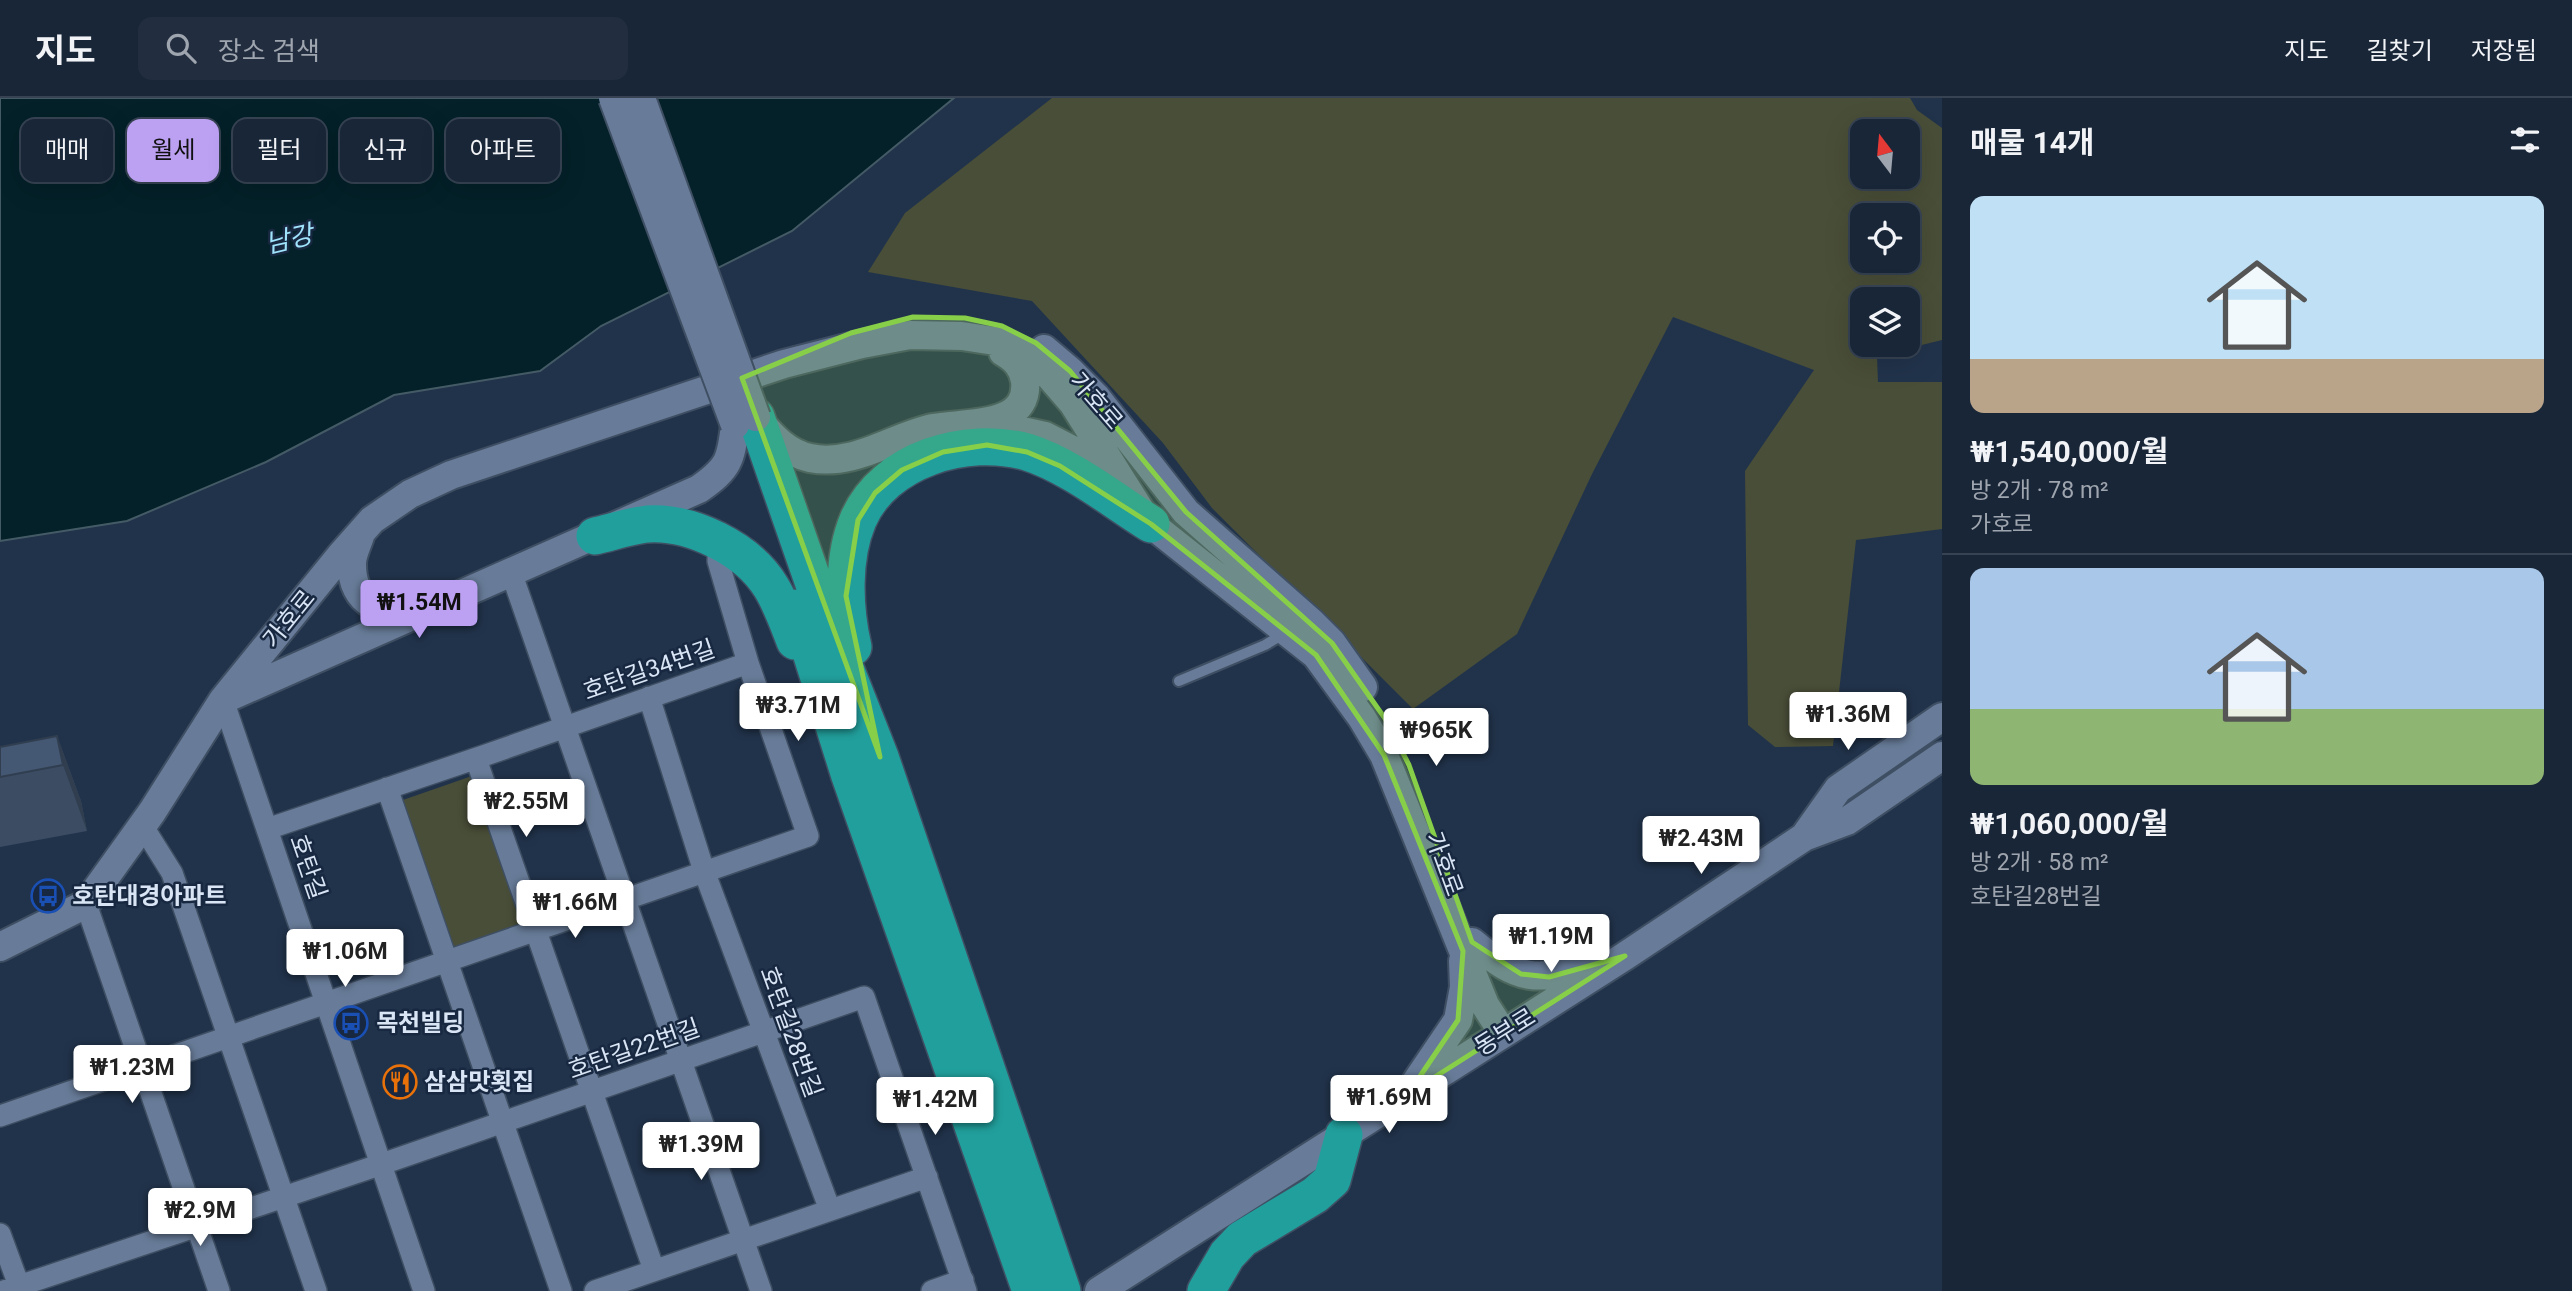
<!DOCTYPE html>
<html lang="ko">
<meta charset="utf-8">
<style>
:root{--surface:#192638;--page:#222e40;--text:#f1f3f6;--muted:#9fa5ae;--line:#374353;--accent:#bca0f2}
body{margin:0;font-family:Roboto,"Noto Sans KR",sans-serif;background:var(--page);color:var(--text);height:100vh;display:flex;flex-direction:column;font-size:26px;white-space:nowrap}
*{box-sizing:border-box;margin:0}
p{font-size:23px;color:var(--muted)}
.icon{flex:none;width:38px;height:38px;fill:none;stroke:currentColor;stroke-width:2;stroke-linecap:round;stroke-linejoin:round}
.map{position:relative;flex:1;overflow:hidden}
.side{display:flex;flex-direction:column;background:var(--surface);width:630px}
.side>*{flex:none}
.top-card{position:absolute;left:21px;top:21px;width:665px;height:63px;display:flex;gap:14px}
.needle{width:46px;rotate:344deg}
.tools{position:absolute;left:1850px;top:21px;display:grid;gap:14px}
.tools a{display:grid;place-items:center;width:70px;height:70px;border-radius:14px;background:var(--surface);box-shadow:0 7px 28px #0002,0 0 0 2px var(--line);font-size:35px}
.price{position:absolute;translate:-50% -60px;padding:0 16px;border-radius:7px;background:#fff;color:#222;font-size:23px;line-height:46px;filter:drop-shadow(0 2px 4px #0008)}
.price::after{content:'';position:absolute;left:50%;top:42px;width:21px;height:16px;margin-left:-10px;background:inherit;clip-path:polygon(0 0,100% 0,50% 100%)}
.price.selected{background:var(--accent);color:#111}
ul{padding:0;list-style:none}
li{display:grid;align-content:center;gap:14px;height:371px;padding:0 28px}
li+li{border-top:2px solid var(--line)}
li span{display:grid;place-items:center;height:217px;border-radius:14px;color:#555}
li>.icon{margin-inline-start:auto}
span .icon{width:126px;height:126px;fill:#fffc;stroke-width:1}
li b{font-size:30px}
h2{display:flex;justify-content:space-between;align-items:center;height:84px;padding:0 28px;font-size:30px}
.chip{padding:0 24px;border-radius:14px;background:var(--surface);box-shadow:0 7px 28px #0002,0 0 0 2px var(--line);font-size:24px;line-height:63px}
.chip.selected{background:var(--accent);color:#111}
header{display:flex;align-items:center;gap:42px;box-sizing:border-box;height:98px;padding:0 35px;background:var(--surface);border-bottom:2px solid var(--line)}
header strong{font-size:33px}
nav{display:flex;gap:38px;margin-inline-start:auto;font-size:24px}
.search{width:490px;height:63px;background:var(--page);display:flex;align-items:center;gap:18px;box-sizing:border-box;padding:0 24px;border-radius:14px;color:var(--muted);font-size:26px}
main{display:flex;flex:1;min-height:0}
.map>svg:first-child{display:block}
.green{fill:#494e38;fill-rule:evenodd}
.water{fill:#042028;stroke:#445b66;stroke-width:2}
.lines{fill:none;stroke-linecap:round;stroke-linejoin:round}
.lane-casing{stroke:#3f4f63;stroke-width:14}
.street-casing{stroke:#3f4f63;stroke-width:24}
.secondary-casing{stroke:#3f4f63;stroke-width:32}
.highway-casing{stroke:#3f4f63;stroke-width:40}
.lane{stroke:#687c99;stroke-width:10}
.street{stroke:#687c99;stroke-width:21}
.secondary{stroke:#687c99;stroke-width:28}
.highway{stroke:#219f9c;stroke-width:37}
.secondary-bridge-casing{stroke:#3f4f63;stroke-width:32;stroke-linecap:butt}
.secondary-bridge{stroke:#687c99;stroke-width:28}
.wall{fill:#3b4c63}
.shaded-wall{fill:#303e50}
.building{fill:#455873;stroke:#303e50;stroke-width:2}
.marked{fill:#88cf49;fill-opacity:0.2;stroke:#88cf49;stroke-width:5;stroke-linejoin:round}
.labels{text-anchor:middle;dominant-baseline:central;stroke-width:5;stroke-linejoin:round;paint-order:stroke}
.street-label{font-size:24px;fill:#d9e5f5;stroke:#172840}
.poi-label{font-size:24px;font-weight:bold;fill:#d9e5f5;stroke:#172840;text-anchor:start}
.water-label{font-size:26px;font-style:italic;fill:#9fe3fc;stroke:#172840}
</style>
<header>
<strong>지도</strong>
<div class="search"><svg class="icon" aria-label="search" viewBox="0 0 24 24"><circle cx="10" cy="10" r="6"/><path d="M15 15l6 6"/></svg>장소 검색</div>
<nav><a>지도</a><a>길찾기</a><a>저장됨</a></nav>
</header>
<main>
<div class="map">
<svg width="1942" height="1193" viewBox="0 0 1942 1193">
<rect width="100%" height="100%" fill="#21334b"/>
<path class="green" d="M1052,0H1910L1917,12L1942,30V242L1877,258L1878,284H1942V431L1856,442L1833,648L1775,649L1748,627L1745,373L1814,272L1673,219L1592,376L1517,536L1413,611L1212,410L1163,345L1032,203L868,174L905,115ZM1862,33H1908V79H1862ZM1862,117H1908V163H1862ZM1862,201H1908V247H1862Z
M472,678L524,829L452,853L400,703Z"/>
<path class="water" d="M0,0H954L792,133L601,228L540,273L394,297L266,364L127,423L0,443Z"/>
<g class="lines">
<defs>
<path id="lane" d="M1179,583L1265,547L1285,535"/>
<path id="street" d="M511,474L761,1193
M649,599L704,773L830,1112
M223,602L424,1193
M476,661L654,1172
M387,690L561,1193
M142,727L172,775L316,1193
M267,731L483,658L748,565
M86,806L219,1193
M0,1018L808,738L748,565L718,463V443
M0,1136L21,1193
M4,1193L382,1066L864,899L966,1193
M595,1193L927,1079
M932,1193L963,1182"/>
<path id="secondary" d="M1044,251L1070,273L1096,299L1186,414L1311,524L1332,545L1363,589
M759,323C773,339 787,355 810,360C854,369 892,339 933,330C964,324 1030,331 1025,283C1023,269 1015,261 1003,254
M986,325L1045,338L1078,355L1113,379
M360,438C357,447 352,457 352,465C351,506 383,519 418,508
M229,599L699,391C729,370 731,362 735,327
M1804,739L1838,691L1942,619
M1472,844C1522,885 1534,883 1595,867
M0,849L86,806L152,714L223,602L341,457L372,422L410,396L451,377L784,266L862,246L910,237L962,238L1001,244L1025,255L1047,275L1073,305L1147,423L1316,557L1362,620L1384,657L1485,907L1503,935
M1416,984L1458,922L1464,889L1463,863
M1099,1193L1625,858L1804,739L1847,723L1942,658"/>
<path id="highway" d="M756,319L830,532L880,659L1062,1193
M595,438C612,434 630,428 647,426C691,423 748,451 771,489C781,505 788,525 795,543
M797,510L849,675L1031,1193
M853,549C844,510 842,460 858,422C884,361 967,337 1027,354C1069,367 1114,403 1151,426
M1206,1193L1227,1157L1242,1141L1315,1097L1332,1082L1344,1037"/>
</defs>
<use href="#lane" class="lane-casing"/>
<use href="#street" class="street-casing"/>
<use href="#secondary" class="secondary-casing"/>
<use href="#highway" class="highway-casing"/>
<use href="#lane" class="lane"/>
<use href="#street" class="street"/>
<use href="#secondary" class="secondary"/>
<use href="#highway" class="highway"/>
<defs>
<path id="secondary-bridge" d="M613,0L735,327
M641,0L756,319"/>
</defs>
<use href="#secondary-bridge" class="secondary-bridge-casing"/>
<use href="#secondary-bridge" class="secondary-bridge"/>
</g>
<path class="wall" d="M57,638L81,703L87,733L0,749V649Z"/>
<path class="shaded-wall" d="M57,638L81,703L87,733L63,667Z"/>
<path class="building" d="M57,638L63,667L0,679V649Z"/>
<path class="marked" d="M913,219L965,220L1002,228L1036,245L1070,273L1186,414L1332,545L1386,622L1409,667L1472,844L1521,876L1549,879L1625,858L1408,996L1458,922L1463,853L1384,657L1316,557L1151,426L1060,368L1027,354L987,347L943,354L902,372L875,395L858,422L846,498L880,659L742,280L851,235Z"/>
<defs>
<symbol id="bus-ring" viewBox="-11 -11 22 22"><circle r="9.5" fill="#172840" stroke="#1a4fb4" stroke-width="1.5"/><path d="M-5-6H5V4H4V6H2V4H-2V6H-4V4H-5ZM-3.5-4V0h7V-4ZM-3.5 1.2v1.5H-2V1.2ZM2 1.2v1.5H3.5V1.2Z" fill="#1a4fb4"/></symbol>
<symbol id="restaurant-ring" viewBox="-11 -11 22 22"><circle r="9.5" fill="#172840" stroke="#e8710a" stroke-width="1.5"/><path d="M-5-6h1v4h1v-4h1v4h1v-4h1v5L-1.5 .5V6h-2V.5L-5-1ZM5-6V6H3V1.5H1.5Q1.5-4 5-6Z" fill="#e8710a"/></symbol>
</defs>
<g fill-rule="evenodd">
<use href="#bus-ring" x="29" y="779" width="38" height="38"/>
<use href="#bus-ring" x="332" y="906" width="38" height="38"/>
<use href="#restaurant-ring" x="381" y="965" width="38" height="38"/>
</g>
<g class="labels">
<g class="street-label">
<text transform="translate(1096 303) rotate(49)">가호로</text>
<text transform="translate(289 521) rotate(-51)">가호로</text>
<text transform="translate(649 572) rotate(-19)">호탄길34번길</text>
<text transform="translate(1444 766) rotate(70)">가호로</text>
<text transform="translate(308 769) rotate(71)">호탄길</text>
<text transform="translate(791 934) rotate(70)">호탄길28번길</text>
<text transform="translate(1505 934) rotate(-32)">동부로</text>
<text transform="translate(634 951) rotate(-19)">호탄길22번길</text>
</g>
<g class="poi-label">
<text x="72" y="798">호탄대경아파트</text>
<text x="376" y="925">목천빌딩</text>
<text x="424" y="984">삼삼맛횟집</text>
</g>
<g class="water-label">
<text transform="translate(289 141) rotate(-13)">남강</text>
</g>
</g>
</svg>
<div class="tools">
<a><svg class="needle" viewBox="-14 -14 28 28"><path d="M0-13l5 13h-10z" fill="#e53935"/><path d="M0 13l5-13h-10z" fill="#9fa5ae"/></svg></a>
<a><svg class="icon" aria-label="locate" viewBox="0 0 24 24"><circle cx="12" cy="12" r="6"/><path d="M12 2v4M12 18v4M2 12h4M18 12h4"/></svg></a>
<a><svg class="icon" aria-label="layers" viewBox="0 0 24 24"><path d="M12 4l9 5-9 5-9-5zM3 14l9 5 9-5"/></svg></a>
</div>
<b class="price selected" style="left:419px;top:542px">₩1.54M</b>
<b class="price" style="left:798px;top:645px">₩3.71M</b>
<b class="price" style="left:1848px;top:654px">₩1.36M</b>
<b class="price" style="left:1436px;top:670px">₩965K</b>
<b class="price" style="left:526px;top:741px">₩2.55M</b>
<b class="price" style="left:1701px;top:778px">₩2.43M</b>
<b class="price" style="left:575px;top:842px">₩1.66M</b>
<b class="price" style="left:1551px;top:876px">₩1.19M</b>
<b class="price" style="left:345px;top:891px">₩1.06M</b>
<b class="price" style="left:132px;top:1007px">₩1.23M</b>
<b class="price" style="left:1389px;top:1037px">₩1.69M</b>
<b class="price" style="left:935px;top:1039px">₩1.42M</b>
<b class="price" style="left:701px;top:1084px">₩1.39M</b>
<b class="price" style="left:200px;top:1150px">₩2.9M</b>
<div class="top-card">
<a class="chip">매매</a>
<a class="chip selected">월세</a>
<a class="chip">필터</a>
<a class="chip">신규</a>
<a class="chip">아파트</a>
</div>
</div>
<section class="side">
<h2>매물 14개<svg class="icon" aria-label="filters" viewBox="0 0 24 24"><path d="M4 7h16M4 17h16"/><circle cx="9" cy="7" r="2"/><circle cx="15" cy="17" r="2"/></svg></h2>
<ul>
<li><span style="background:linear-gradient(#bfe0f5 75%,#b9a48a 0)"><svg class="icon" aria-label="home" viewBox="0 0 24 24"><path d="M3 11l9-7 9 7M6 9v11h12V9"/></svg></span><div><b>₩1,540,000/월</b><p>방 2개 · 78 m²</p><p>가호로</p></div></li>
<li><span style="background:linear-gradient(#a9c7e8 65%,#8fb573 0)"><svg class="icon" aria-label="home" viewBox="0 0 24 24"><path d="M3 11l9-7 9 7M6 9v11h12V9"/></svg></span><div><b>₩1,060,000/월</b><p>방 2개 · 58 m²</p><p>호탄길28번길</p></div></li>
</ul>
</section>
</main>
